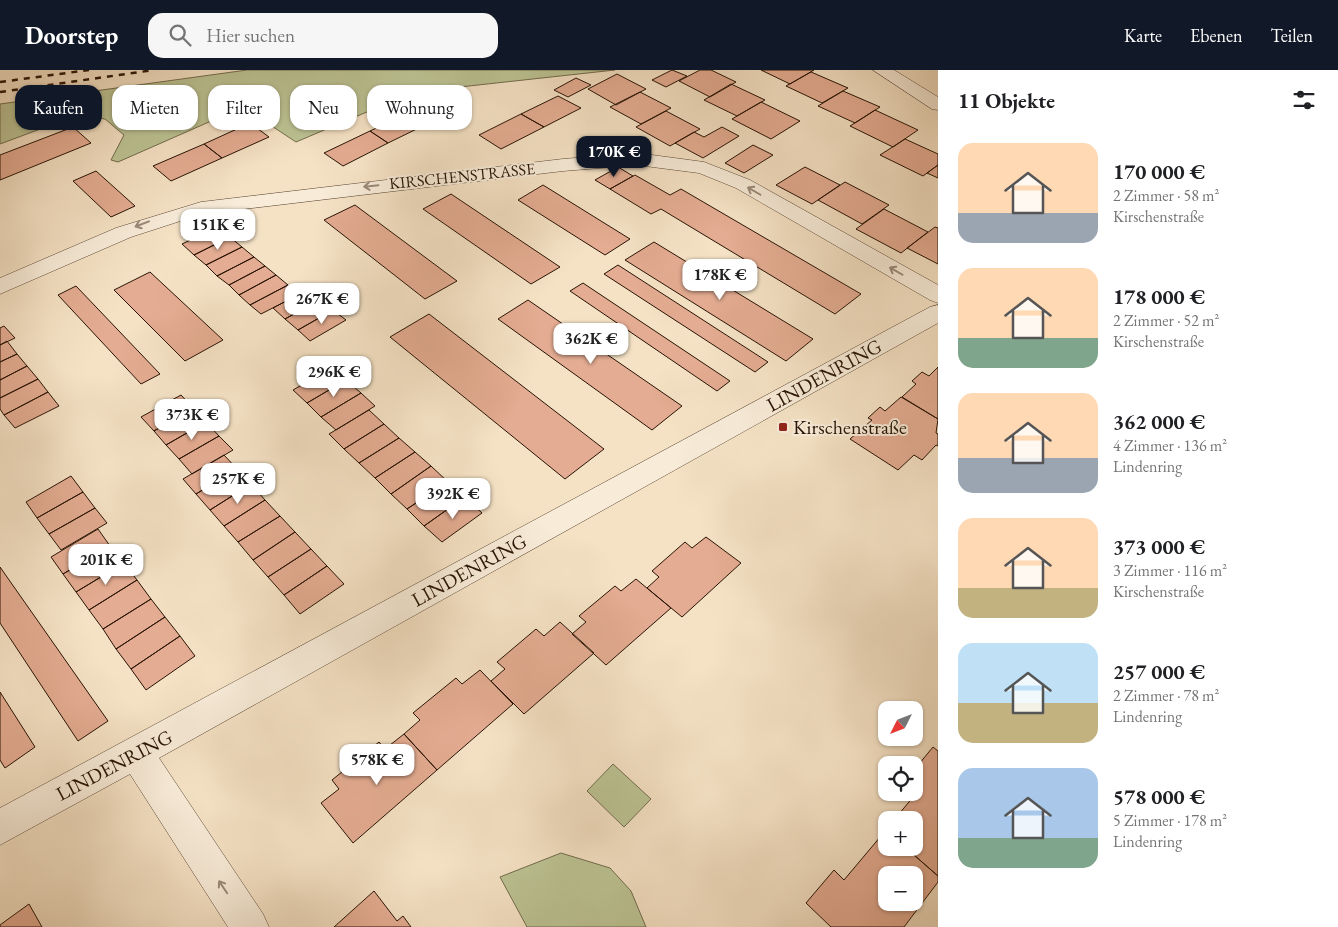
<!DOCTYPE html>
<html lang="de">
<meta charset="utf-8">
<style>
:root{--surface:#fff;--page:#f6f6f6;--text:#202124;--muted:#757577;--accent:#111827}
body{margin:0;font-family:"EB Garamond",serif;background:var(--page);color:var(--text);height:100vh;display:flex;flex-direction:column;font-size:19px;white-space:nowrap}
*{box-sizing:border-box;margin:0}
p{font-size:16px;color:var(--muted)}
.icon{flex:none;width:28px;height:28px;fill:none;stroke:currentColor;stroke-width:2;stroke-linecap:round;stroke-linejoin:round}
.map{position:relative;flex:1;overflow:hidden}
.sheet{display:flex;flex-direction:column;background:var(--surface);width:400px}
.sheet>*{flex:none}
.top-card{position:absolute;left:15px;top:15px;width:475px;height:45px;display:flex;gap:10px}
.needle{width:32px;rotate:228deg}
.tools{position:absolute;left:878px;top:631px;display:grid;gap:10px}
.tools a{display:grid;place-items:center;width:45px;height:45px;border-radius:10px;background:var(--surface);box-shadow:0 1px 4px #0004;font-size:25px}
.price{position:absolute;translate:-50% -42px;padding:0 11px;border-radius:10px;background:#fff;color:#222;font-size:16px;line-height:32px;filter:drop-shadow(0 1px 2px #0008)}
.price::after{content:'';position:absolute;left:50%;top:30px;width:15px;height:11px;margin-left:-8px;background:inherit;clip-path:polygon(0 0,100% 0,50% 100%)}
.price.selected{background:var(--accent);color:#fff}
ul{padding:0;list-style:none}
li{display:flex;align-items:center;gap:15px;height:125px;padding:0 20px}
li span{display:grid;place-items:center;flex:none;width:140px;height:100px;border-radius:15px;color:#555}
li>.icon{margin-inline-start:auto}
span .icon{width:60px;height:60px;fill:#fffc;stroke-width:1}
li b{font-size:21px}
h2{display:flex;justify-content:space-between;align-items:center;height:60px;padding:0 20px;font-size:21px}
.chip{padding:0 18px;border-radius:15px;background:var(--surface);box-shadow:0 1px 4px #0004;font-size:18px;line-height:45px}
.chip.selected{background:var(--accent);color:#fff}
header{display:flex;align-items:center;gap:30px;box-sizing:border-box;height:70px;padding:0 25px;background:var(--accent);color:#fff}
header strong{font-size:24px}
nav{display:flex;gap:28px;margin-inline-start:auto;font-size:18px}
.search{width:350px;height:45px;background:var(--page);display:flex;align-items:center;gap:12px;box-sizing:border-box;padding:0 18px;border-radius:15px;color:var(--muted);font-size:19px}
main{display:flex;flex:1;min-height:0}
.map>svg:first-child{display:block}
.green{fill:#bcc394;stroke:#726b4c}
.building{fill:#e4ac92;stroke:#281304;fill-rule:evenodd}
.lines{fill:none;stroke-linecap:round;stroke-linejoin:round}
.street-casing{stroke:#5b4734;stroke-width:1}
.street{fill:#f8ecd9;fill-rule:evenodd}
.rail{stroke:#281304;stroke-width:2.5;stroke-dasharray:6 6;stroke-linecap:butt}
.oneway{stroke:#9a8a79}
.poi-dot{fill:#8f2418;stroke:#f8ecd9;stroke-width:2}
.labels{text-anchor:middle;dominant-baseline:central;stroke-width:4;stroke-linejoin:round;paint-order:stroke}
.far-street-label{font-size:16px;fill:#281304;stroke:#f8ecd9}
.street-label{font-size:20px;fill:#281304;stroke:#f8ecd9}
.poi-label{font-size:20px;fill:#281304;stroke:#f8ecd9;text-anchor:start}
</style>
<header>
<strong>Doorstep</strong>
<div class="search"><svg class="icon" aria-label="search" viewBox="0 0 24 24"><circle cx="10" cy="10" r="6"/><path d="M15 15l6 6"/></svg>Hier suchen</div>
<nav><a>Karte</a><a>Ebenen</a><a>Teilen</a></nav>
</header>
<main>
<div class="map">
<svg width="938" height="857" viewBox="0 0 938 857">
<rect width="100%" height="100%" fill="#f5e2c5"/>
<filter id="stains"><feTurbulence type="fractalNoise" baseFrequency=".004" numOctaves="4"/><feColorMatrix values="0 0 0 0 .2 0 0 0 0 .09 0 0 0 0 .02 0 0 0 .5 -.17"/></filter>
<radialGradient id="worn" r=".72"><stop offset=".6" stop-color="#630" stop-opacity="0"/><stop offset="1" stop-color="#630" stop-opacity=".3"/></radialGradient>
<path class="green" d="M247,0H615L414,22L296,72L243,37L118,92L111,90L124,65L105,49L78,45L0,74V34Z
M613,694L651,729L624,757L587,721Z
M561,783L610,798L631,821L646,857H527L500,807Z"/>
<path class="building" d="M672,0L687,6L666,17L652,10Z
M700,0H711L736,12L710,27L679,11Z
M761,0H814L790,14Z
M811,2L848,18L822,33L786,16Z
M617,4L646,19L616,35L588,19Z
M576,8L591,15L568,27L554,20Z
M731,14L765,30L737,46L704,30Z
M843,21L880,37L855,53L818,36Z
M640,22L671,38L641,54L610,37Z
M558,26L581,38L544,57L521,44Z
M761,32L800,51L771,69L732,49Z
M875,40L918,60L893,77L850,56Z
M413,41L431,52L388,73L370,61Z
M666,41L700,59L670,76L636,57Z
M521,44L544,57L501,79L479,65Z
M250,53L269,67L222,88L204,74Z
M73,57L91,73L0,110V85Z
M722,57L739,66L703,88L675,73L694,62L704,67Z
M370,61L388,73L343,96L324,83Z
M905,69L938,84V95L923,106L880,85Z
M204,74L222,88L171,111L153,96Z
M753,75L773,85L744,103L725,93Z
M938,95V108L927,103Z
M618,97L633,106L610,119L595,110Z
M805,97L840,115L812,134L776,115Z
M96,101L135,136L111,147L73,111Z
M635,105L670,125L681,119L861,224L835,244L661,139L651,144L610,119Z
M845,112L889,135L862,154L818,130Z
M543,115L630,169L605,185L518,130Z
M451,124L560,197L531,214L423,139Z
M355,135L457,211L425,229L324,150Z
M884,139L928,162L901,183L856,159Z
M218,157L230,167L194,185L182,174Z
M935,157L938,158V194L907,178Z
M230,167L242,177L206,195L194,185Z
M654,172L813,269L786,291L625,190Z
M242,177L254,187L217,206L206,195Z
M254,187L265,196L229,215L217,206Z
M618,195L768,292L755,302L604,204Z
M265,196L276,205L239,225L229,215Z
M150,202L223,270L185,291L114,220Z
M276,205L288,215L250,235L239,225Z
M583,213L730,311L717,321L570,221Z
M288,215L298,225L261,244L250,235Z
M76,216L160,304L141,314L58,225Z
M309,219L321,229L285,249L273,238Z
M321,229L333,240L298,260L285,249Z
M528,230L682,336L652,360L498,249Z
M333,240L346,250L310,271L298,260Z
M429,244L604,379L565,409L390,267Z
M4,256L15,268L0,275V258Z
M7,271L17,284L0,292V275Z
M17,284L27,296L0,310V292Z
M27,296L38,309L0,328V310Z
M333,297L346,310L307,333L293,320Z
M938,297V349L902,327L916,314L912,311L922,302L929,306Z
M38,309L48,322L4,345L0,339V328Z
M346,310L361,323L321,347L307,333Z
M48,322L59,336L15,358L4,345Z
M361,323L375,336L336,360L321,347Z
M181,325L193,338L154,361L141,347Z
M901,327L938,349L936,363L938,364V376L936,375L922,390L914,385L898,400L850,369L872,350L868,348L880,337L885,341Z
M193,338L206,352L166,375L154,361Z
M369,340L384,354L344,379L329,364Z
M206,352L219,366L179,389L166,375Z
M384,354L399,368L359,393L344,379Z
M219,366L233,380L192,404L179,389Z
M399,368L415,382L375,408L359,393Z
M415,382L431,396L391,424L375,408Z
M224,385L237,399L196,424L183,409Z
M431,396L448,412L407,439L391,424Z
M237,399L251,414L210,440L196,424Z
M71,406L83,422L37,448L26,432Z
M448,412L465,427L424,456L407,439Z
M251,414L265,430L224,456L210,440Z
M83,422L95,438L49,464L37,448Z
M465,427L482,443L442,472L424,456Z
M265,430L280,446L238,472L224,456Z
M95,438L107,453L61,480L49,464Z
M280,446L295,462L253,490L238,472Z
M98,459L110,476L63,504L51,487Z
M295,462L311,479L268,507L253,490Z
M706,467L741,493L682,547L647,518L659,507L652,501L685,472L692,478Z
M110,476L124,493L76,522L63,504Z
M311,479L327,496L284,525L268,507Z
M124,493L137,510L89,540L76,522Z
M327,496L344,514L300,544L284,525Z
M0,497L108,651L78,671L0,553Z
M636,509L671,538L606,595L572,564L586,552L579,546L615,516L621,521Z
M137,510L151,529L103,559L89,540Z
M151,529L165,547L116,579L103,559Z
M165,547L180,566L131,599L116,579Z
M560,552L594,583L524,644L491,611L505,599L497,592L536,559L544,566Z
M180,566L195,586L146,620L131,599Z
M480,600L513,634L437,700L404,664L420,650L413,643L456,608L462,614Z
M0,622L35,677L5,698L0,690Z
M404,664L437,700L353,773L321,733L339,719L332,710L379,672L385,679Z
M933,677L938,681V806L906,778H914V750H894L923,715L914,708V700Z
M886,760V778H906L938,806V812L904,857H831L806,833L834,800L844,810ZM886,805H914V832H886Z
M374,821L397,851L403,846L411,857H334Z
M29,834L42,857H0V855Z"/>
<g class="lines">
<defs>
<path id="street" d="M873,0H894L938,27V40L932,39Z
M637,83L704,92L750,110L938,215V233L930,230L736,118L699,103L637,95L563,101L202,144L131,167L0,224V208L116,158L201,132L563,89Z
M938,235V253L159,688L263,844L269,857H228L130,704L0,775V738L930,237Z"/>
</defs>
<use href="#street" class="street-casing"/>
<use href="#street" class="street"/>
<path class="rail" d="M0,12L89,0
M0,22L154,0"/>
</g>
<defs><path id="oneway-shaft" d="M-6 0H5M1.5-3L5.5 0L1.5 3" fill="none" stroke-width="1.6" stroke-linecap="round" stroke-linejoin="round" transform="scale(1.25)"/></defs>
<g class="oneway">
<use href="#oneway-shaft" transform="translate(371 116) rotate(174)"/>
<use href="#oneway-shaft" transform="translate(754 121) rotate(-150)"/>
<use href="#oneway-shaft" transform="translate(142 154) rotate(159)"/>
<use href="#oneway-shaft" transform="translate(896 201) rotate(-150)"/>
<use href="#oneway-shaft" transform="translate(223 817) rotate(-124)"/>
</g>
<rect class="poi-dot" x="778" y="352" width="10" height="10" rx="2.5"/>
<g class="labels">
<g class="far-street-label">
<text transform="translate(462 106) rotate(-6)">KIRSCHENSTRASSE</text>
</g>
<g class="street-label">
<text transform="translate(824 305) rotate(-29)">LINDENRING</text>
<text transform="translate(469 500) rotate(-29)">LINDENRING</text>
<text transform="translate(114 695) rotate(-28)">LINDENRING</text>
</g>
<g class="poi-label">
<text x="793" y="357">Kirschenstraße</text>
</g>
</g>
<rect width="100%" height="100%" filter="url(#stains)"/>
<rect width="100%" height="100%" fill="url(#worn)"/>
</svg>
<div class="tools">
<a><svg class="needle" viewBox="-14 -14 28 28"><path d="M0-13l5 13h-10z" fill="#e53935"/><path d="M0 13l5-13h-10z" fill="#757577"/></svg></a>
<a><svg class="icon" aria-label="locate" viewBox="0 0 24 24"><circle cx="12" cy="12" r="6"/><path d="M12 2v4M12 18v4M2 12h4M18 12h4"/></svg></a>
<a>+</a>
<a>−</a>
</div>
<b class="price selected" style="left:614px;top:108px">170K €</b>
<b class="price" style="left:218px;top:181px">151K €</b>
<b class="price" style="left:720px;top:231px">178K €</b>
<b class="price" style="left:322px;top:255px">267K €</b>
<b class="price" style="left:591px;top:295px">362K €</b>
<b class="price" style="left:334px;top:328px">296K €</b>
<b class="price" style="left:192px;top:371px">373K €</b>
<b class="price" style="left:238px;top:435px">257K €</b>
<b class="price" style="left:453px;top:450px">392K €</b>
<b class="price" style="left:106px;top:516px">201K €</b>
<b class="price" style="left:377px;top:716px">578K €</b>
<div class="top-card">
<a class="chip selected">Kaufen</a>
<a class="chip">Mieten</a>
<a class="chip">Filter</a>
<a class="chip">Neu</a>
<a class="chip">Wohnung</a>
</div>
</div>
<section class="sheet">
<h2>11 Objekte<svg class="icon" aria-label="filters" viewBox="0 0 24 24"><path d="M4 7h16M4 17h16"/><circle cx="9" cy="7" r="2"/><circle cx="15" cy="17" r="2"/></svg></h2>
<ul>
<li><span style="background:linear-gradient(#ffd9b3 70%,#9aa5b1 0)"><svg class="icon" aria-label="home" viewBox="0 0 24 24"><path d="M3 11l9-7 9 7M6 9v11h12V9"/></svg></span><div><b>170 000 €</b><p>2 Zimmer · 58 m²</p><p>Kirschenstraße</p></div></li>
<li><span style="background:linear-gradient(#ffd9b3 70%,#7fa58c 0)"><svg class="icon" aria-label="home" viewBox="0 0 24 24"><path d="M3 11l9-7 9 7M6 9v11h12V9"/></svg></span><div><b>178 000 €</b><p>2 Zimmer · 52 m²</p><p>Kirschenstraße</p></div></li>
<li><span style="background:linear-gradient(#ffd9b3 65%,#9aa5b1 0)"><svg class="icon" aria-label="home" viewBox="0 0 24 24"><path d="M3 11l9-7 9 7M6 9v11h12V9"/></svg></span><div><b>362 000 €</b><p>4 Zimmer · 136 m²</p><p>Lindenring</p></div></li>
<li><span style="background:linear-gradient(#ffd9b3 70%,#c2b280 0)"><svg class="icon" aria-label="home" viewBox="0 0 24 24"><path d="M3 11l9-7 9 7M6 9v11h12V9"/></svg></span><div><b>373 000 €</b><p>3 Zimmer · 116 m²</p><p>Kirschenstraße</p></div></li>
<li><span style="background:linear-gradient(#bfe0f5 60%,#c2b280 0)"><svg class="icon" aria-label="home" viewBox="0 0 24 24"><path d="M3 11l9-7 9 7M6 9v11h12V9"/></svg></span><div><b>257 000 €</b><p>2 Zimmer · 78 m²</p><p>Lindenring</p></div></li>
<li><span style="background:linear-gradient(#a9c7e8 70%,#7fa58c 0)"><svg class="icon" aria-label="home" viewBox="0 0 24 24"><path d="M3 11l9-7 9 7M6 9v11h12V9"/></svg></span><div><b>578 000 €</b><p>5 Zimmer · 178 m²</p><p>Lindenring</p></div></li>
</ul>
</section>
</main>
